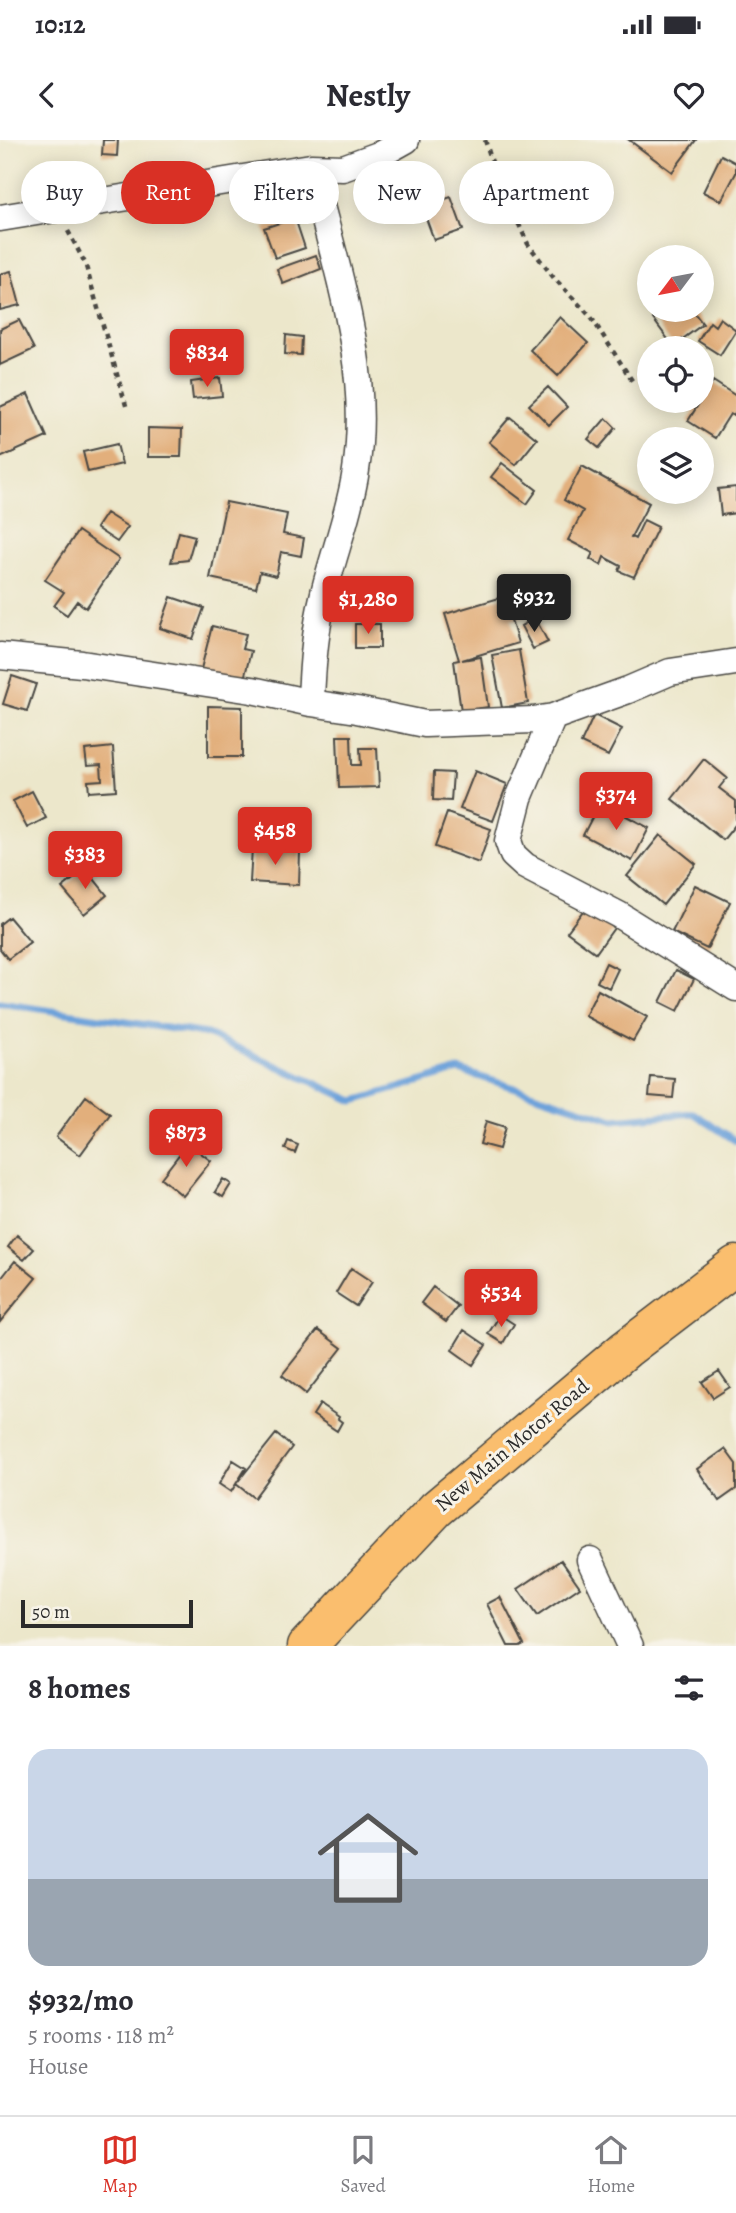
<!DOCTYPE html>
<meta charset="utf-8">
<style>
:root{--surface:#fff;--page:#f2f2f3;--text:#2b2b33;--muted:#7c7c81;--line:#e1e1e2;--accent:#d93025}
body{margin:0;font-family:Alegreya,serif;background:var(--page);color:var(--text);height:100vh;display:flex;flex-direction:column;font-size:26px;white-space:nowrap}
*{box-sizing:border-box;margin:0}
p{font-size:23px;color:var(--muted)}
.icon{flex:none;width:38px;height:38px;fill:none;stroke:currentColor;stroke-width:2;stroke-linecap:round;stroke-linejoin:round}
.map{position:relative;height:1506px;overflow:hidden}
.panel{display:flex;flex-direction:column;background:var(--surface);flex:1}
.panel>*{flex:none}
.banner{position:absolute;left:21px;top:21px;width:695px;height:63px;display:flex;gap:14px}
.needle{width:46px;rotate:238deg}
.controls{position:absolute;left:637px;top:105px;display:grid;gap:14px}
.controls a{display:grid;place-items:center;width:77px;height:77px;border-radius:50%;background:var(--surface);box-shadow:0 4px 18px #0003;font-size:35px}
.scale{position:absolute;left:21px;bottom:18px;width:172px;box-sizing:border-box;padding-left:7px;border:4px solid #2b2b2b;border-top:0;font-size:19px;line-height:24px;white-space:nowrap;color:#2b2b2b;-webkit-text-stroke:5px #f7f3e8;paint-order:stroke}
.price{position:absolute;translate:-50% -60px;padding:0 16px;border-radius:7px;background:var(--accent);color:#fff;font-size:23px;line-height:46px;filter:drop-shadow(0 2px 4px #0008)}
.price::after{content:'';position:absolute;left:50%;top:42px;width:21px;height:16px;margin-left:-10px;background:inherit;clip-path:polygon(0 0,100% 0,50% 100%)}
.price.selected{background:#222;color:#fff}
ul{padding:0;list-style:none}
li{display:grid;align-content:center;gap:14px;height:371px;padding:0 28px}
li+li{border-top:2px solid var(--line)}
li span{display:grid;place-items:center;height:217px;border-radius:21px;color:#555}
li>.icon{margin-inline-start:auto}
span .icon{width:126px;height:126px;fill:#fffc;stroke-width:1}
li b{font-size:30px}
h2{display:flex;justify-content:space-between;align-items:center;height:84px;padding:0 28px;font-size:30px}
.chip{padding:0 24px;border-radius:32px;background:var(--surface);box-shadow:0 4px 18px #0003;font-size:24px;line-height:63px}
.chip.selected{background:var(--accent);color:#fff}
.status{display:flex;justify-content:space-between;align-items:center;height:49px;padding:0 35px;background:var(--surface);direction:ltr}
.status svg{height:19px;fill:currentColor}
header{display:flex;justify-content:space-between;align-items:center;height:91px;padding:0 28px;background:var(--surface);font-size:32px;font-weight:700}
.tab-bar{display:flex;justify-content:space-around;align-items:center;height:98px;border-top:2px solid var(--line);background:var(--surface);font-size:19px;color:var(--muted)}
.tab-bar a{display:grid;justify-items:center;gap:4px}
.tab-bar .selected{color:var(--accent)}
.map>svg:first-child{display:block}
.lines{fill:none;stroke-linecap:round;stroke-linejoin:round}
.stream{stroke:#6da2da;stroke-width:7}
.building{fill:#e2af7b}
.minor-casing{stroke:#484743;stroke-width:29}
.highway-casing{stroke:#484743;stroke-width:41}
.path{stroke:#484743;stroke-width:4.5;stroke-dasharray:5 5;stroke-linecap:butt}
.minor{stroke:#fff;stroke-width:26}
.highway{stroke:#fabe6e;stroke-width:38}
.labels{text-anchor:middle;dominant-baseline:central;stroke-width:6;stroke-linejoin:round;paint-order:stroke}
.street-label{font-size:21px;fill:#2b2b2b;stroke:#f7f3e8}
</style>
<div class="status"><b>10:12</b><svg viewBox="0 0 49 12"><path d="M0 12V9h3v3zM5 12V6h3v6zM10 12V3h3v9zM15 12V0h3v12zM26 1h20v11H26zM47 4h2v5h-2z"/></svg></div>
<header><svg class="icon" aria-label="back" viewBox="0 0 24 24"><path d="M15 5l-7 7 7 7"/></svg>Nestly<svg class="icon" aria-label="heart" viewBox="0 0 24 24"><path d="M12 20l-8-8c-3-5 5-10 8-4 3-6 11-1 8 4z"/></svg></header>
<div class="map">
<svg width="736" height="1506" viewBox="0 0 736 1506">
<rect width="100%" height="100%" fill="#f7f3e8"/>
<filter id="ink" filterUnits="userSpaceOnUse"><feTurbulence type="fractalNoise" baseFrequency=".0143" numOctaves="2"/><feDisplacementMap in="SourceGraphic" scale="14" xChannelSelector="R" yChannelSelector="G"/><feConvolveMatrix kernelMatrix="1 2 1 2 8 2 1 2 1" color-interpolation-filters="sRGB"/></filter>
<filter id="wash" filterUnits="userSpaceOnUse"><feTurbulence type="fractalNoise" baseFrequency=".00686" numOctaves="4" result="noise"/><feDisplacementMap in="SourceGraphic" scale="28" xChannelSelector="R" yChannelSelector="G"/><feGaussianBlur stdDeviation="1.57" result="paint"/><feColorMatrix in="noise" values="0 0 0 0 0 0 0 0 0 0 0 0 0 0 0 0 0 1.4 0 .05"/><feComposite in="paint" operator="in"/></filter>
<g filter="url(#wash)">
<rect width="100%" height="100%" fill="#ece7cb"/>
<g class="lines">
<path class="stream" d="M0,863L207,894L354,961L459,930L614,980L693,973L736,1001"/>
</g>
<g id="blocks">
<path class="building" d="M103,0H118L117,16L102,15Z
M629,0H696L672,32Z
M721,15L736,23V33L721,61L703,52Z
M451,57L463,90L434,100L422,67Z
M295,78L305,108L275,118L264,88Z
M316,115L321,129L283,144L277,129Z
M11,131L20,165L0,170V134Z
M666,170H692L703,184L673,206L653,179Z
M560,177L588,203L558,236L530,210Z
M720,178L736,190L720,215L698,201L710,182L715,186Z
M19,180L34,209L0,225V189Z
M286,195L302,197L301,215L285,214Z
M220,238L222,256L193,259L191,242Z
M713,241L736,256V272L734,276L730,274L715,298L688,281Z
M548,247L567,267L549,285L529,265Z
M28,254L47,297L0,318V267Z
M510,277L537,299L516,325L489,302Z
M606,278L616,288L599,308L588,299Z
M148,288L182,289L181,317H148Z
M117,304L122,324L88,332L83,312Z
M502,323L537,350L527,364L491,337Z
M582,326L649,363L631,397L635,399L644,380L658,387L634,437L619,431L621,426L604,417L601,425L590,419L593,413L568,400L583,371L564,360Z
M736,347V373L721,375L718,349Z
M226,362L287,374L283,394L304,398L301,416L281,412L276,436L260,432L256,448L210,438Z
M106,373L128,387L117,402L96,388Z
M78,391L119,419L86,468L77,461L67,475L54,466L64,452L45,440Z
M179,392L195,396L188,420L171,422Z
M523,451L531,475L511,480L518,503L462,520L481,517L488,567L461,571L454,521L459,520L445,474Z
M171,457L204,468L193,499L160,488Z
M535,478L548,502L533,509L521,486Z
M355,484H380V508H355Z
M212,486L246,494L242,509L251,511L244,539L201,529Z
M519,510L528,563L502,568L492,515Z
M12,536L36,544L27,571L3,564Z
M208,566L242,567V617H208Z
M594,575L622,589L608,616L581,603Z
M337,596H351L352,625H361L360,608H377L379,647L339,648Z
M113,607L116,650L89,652L88,641L102,640L101,625L87,626L85,610Z
M704,619L727,638L719,648L736,661V684L723,700L672,659Z
M475,631L507,644L493,681L460,669Z
M434,632L453,633L451,661L433,660Z
M32,651L46,678L27,688L13,661Z
M600,662L649,688L632,721L583,695Z
M447,673L491,689L479,723L435,707Z
M660,695L696,724L663,765L627,736Z
M252,708L300,711L299,745L250,742Z
M86,729L107,755L84,774L62,748Z
M695,745L730,762L707,809L672,792Z
M586,767L614,788L596,813L567,792Z
M9,777L30,802L8,819L0,809V784Z
M606,823L618,829L609,848L597,842Z
M676,830L694,839L678,871L660,862Z
M598,850L647,877L633,901L585,876Z
M651,937L675,939L673,958L649,956Z
M86,956L110,974L80,1015L56,997Z
M486,981L505,987L499,1009L480,1004Z
M288,1001L298,1005L295,1013L285,1009Z
M188,1003L211,1021L183,1056L161,1038Z
M223,1039L231,1044L223,1057L215,1052Z
M17,1095L34,1109L24,1120L8,1107Z
M15,1121L36,1138L0,1182V1140Z
M351,1128L372,1142L356,1166L336,1153Z
M433,1147L458,1166L446,1182L421,1163Z
M500,1175L514,1184L503,1203L488,1194Z
M318,1190L342,1208L306,1254L282,1235Z
M464,1190L486,1205L473,1225L452,1210Z
M719,1231L730,1247L713,1258L702,1242Z
M320,1264L339,1277L338,1279L342,1282L337,1291L313,1275Z
M276,1294L292,1307L254,1358L236,1344L231,1352L219,1344L233,1320L246,1328L236,1344Z
M725,1309L736,1324V1349L719,1361L697,1329Z
M561,1420L580,1447L537,1476L518,1449Z
M500,1457L524,1504L520,1506H508L487,1464Z"/>
</g>
</g>
<g filter="url(#ink)">
<use href="#blocks" fill-opacity="0" stroke="#484743" stroke-width="2"/>
<g class="lines">
<defs>
<path id="minor" d="M0,78L311,27L343,28L381,14L406,0
M0,516L82,524L252,550L311,563L357,570L425,584L533,580L553,577L628,550L670,532L736,522
M311,563C312,525 315,490 324,453C334,412 350,372 356,330C372,228 335,125 311,27
M553,577L519,658L508,701L513,715L525,726L619,775L736,848
M590,1420L630,1506"/>
<path id="highway" d="M307,1506L436,1369L626,1209L736,1125"/>
</defs>
<use href="#minor" class="minor-casing"/>
<use href="#highway" class="highway-casing"/>
<path class="path" d="M485,0L496,35L528,104L554,138L591,177L633,242
M68,91L85,123L127,269"/>
<use href="#minor" class="minor"/>
<use href="#highway" class="highway"/>
</g>
</g>
<g class="labels">
<g class="street-label">
<text transform="translate(512 1305) rotate(-40)">New Main Motor Road</text>
</g>
</g>
</svg>
<div class="controls">
<a><svg class="needle" viewBox="-14 -14 28 28"><path d="M0-13l5 13h-10z" fill="#e53935"/><path d="M0 13l5-13h-10z" fill="#7c7c81"/></svg></a>
<a><svg class="icon" aria-label="locate" viewBox="0 0 24 24"><circle cx="12" cy="12" r="6"/><path d="M12 2v4M12 18v4M2 12h4M18 12h4"/></svg></a>
<a><svg class="icon" aria-label="layers" viewBox="0 0 24 24"><path d="M12 4l9 5-9 5-9-5zM3 14l9 5 9-5"/></svg></a>
</div>
<div class="scale">50 m</div>
<b class="price" style="left:207px;top:249px">$834</b>
<b class="price selected" style="left:534px;top:494px">$932</b>
<b class="price" style="left:368px;top:496px">$1,280</b>
<b class="price" style="left:616px;top:692px">$374</b>
<b class="price" style="left:275px;top:727px">$458</b>
<b class="price" style="left:85px;top:751px">$383</b>
<b class="price" style="left:186px;top:1029px">$873</b>
<b class="price" style="left:501px;top:1189px">$534</b>
<div class="banner">
<a class="chip">Buy</a>
<a class="chip selected">Rent</a>
<a class="chip">Filters</a>
<a class="chip">New</a>
<a class="chip">Apartment</a>
</div>
</div>
<section class="panel">
<h2>8 homes<svg class="icon" aria-label="filters" viewBox="0 0 24 24"><path d="M4 7h16M4 17h16"/><circle cx="9" cy="7" r="2"/><circle cx="15" cy="17" r="2"/></svg></h2>
<ul>
<li><span style="background:linear-gradient(#c9d6e8 60%,#9aa5b1 0)"><svg class="icon" aria-label="home" viewBox="0 0 24 24"><path d="M3 11l9-7 9 7M6 9v11h12V9"/></svg></span><div><b>$932/mo</b><p>5 rooms · 118 m²</p><p>House</p></div></li>
</ul>
</section>
<nav class="tab-bar">
<a class="selected"><svg class="icon" aria-label="map" viewBox="0 0 24 24"><path d="M3 6l6-2 6 2 6-2v14l-6 2-6-2-6 2zM9 4v14M15 6v14"/></svg>Map</a>
<a><svg class="icon" aria-label="saved" viewBox="0 0 24 24"><path d="M7 4h10v16l-5-4-5 4z"/></svg>Saved</a>
<a><svg class="icon" aria-label="home" viewBox="0 0 24 24"><path d="M3 11l9-7 9 7M6 9v11h12V9"/></svg>Home</a>
</nav>
